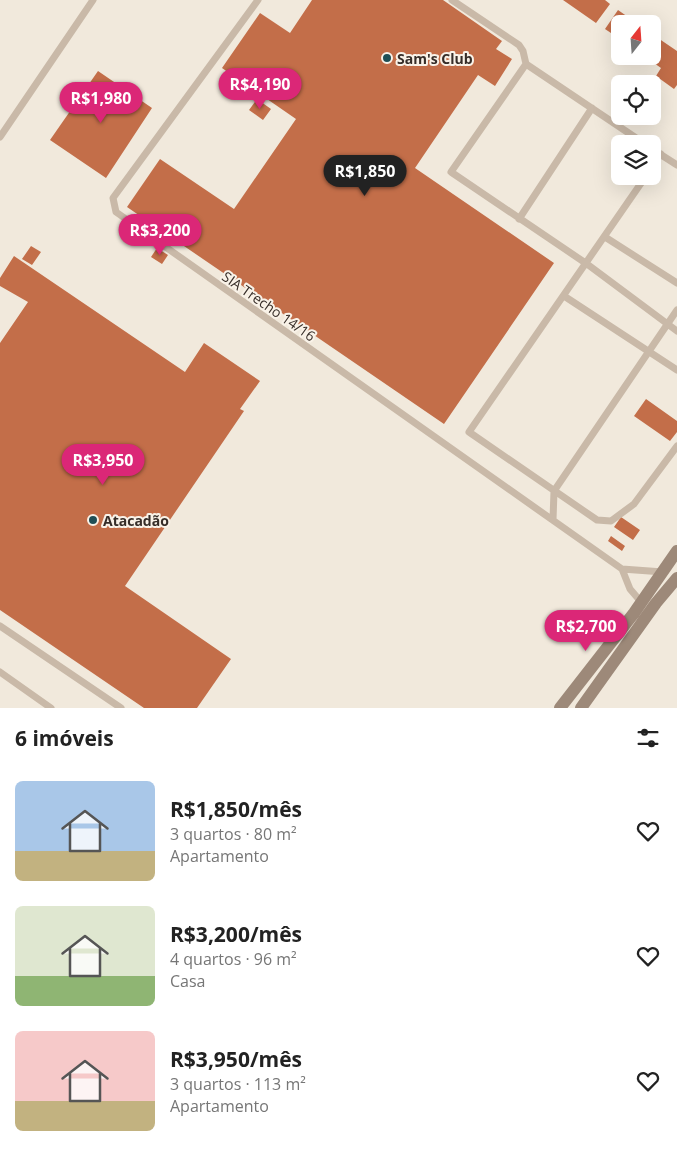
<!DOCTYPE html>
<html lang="pt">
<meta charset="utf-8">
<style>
:root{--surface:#fff;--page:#f2f2f2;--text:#222;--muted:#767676;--accent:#db2777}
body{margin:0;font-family:"Open Sans",sans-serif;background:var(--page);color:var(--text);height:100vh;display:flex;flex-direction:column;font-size:19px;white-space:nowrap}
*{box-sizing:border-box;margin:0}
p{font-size:16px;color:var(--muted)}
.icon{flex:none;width:28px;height:28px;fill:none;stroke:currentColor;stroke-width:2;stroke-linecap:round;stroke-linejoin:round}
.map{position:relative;height:708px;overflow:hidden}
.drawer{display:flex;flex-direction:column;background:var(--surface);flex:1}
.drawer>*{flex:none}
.needle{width:32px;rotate:17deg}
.buttons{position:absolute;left:611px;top:15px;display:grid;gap:10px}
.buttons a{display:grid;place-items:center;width:50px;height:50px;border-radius:8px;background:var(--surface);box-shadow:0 5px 20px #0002;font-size:25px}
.price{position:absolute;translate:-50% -42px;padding:0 11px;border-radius:18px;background:var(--accent);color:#fff;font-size:16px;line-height:32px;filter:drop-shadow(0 1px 2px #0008)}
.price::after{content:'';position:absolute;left:50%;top:30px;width:15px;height:11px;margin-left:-8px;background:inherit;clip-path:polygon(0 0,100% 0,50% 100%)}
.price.on{background:#222;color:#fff}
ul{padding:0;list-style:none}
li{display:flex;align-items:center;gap:15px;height:125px;padding:0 15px}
li span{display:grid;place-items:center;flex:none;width:140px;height:100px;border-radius:8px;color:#555}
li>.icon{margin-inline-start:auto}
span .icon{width:60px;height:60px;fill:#fffc;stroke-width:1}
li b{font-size:21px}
h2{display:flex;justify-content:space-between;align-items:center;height:60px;padding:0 15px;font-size:21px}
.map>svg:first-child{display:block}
.building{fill:#c36e49}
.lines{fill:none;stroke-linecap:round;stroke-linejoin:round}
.service{stroke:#c9b9a8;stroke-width:7}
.secondary{stroke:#9d8979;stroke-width:12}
.poi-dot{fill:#1f4f56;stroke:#f9f2e8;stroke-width:2}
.labels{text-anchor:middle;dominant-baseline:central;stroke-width:4;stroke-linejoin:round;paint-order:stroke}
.poi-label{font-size:14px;font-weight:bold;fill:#362d28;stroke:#f9f2e8;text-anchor:start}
.street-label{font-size:14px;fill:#362d28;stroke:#f9f2e8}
</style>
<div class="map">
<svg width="677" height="708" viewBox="0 0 677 708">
<rect width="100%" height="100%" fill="#f1e9dc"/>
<path class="building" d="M312,0H443L502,41L496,49L512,59L495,86L478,75L415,168L554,263L444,424L127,207L160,159L234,209L296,119L222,68L260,13L290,33Z
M563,0H605L610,4L596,23Z
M618,10L638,24H620V39L605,29Z
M652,34L677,51V85L674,89L656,76L661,68L644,56H652Z
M98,71L152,108L106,178L50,140Z
M257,99L271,109L263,120L249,110Z
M31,246L41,252L32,265L22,259Z
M157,248L168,255L162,264L151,257Z
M14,256L185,372L204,343L260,381L240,409L244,411L125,586L231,659L197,708H144L0,610V343L28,302L0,286V278Z
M646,399L677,421V432L670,441L634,416Z
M621,517L640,530L633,540L614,527Z
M611,536L625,546L622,551L608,541Z"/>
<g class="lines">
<path class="service" d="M258,0L113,198L116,212L622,569L630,589L642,603
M452,0L519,45L523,51L526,64L645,144
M526,64L451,172L587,264L677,331
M0,137L93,0
M652,149L677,165
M652,166L661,154
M646,176L469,432L597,520L611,521L634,504L677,446
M519,219L592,108
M605,237L677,283
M564,296L677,370
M553,520L554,491L677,310
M622,569L663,572
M0,626L121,708
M0,672L51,708"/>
<path class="secondary" d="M560,708L634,613L677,551
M581,708L656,603L677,578"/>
</g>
<g class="poi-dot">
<circle cx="387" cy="58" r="5"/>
<circle cx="93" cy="520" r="5"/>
</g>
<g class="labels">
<g class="poi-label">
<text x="397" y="58">Sam's Club</text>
<text x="103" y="520">Atacadão</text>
</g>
<g class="street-label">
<text transform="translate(269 306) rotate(35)">SIA Trecho 14/16</text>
</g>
</g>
</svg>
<div class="buttons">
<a><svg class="needle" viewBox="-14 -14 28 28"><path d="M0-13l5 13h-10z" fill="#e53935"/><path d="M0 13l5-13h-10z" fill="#767676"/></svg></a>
<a><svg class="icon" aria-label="locate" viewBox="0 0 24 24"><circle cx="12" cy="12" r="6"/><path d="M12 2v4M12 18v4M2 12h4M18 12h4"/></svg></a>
<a><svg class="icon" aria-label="layers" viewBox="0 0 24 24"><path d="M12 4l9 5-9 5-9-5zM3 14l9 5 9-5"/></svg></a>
</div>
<b class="price" style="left:260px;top:110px">R$4,190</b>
<b class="price" style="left:101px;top:124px">R$1,980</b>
<b class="price on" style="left:365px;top:197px">R$1,850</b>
<b class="price" style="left:160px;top:256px">R$3,200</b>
<b class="price" style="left:103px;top:486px">R$3,950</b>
<b class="price" style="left:586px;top:652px">R$2,700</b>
</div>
<section class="drawer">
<h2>6 imóveis<svg class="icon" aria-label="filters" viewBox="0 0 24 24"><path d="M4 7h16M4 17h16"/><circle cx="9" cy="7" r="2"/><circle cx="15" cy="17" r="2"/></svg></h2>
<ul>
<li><span style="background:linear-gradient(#a9c7e8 70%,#c2b280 0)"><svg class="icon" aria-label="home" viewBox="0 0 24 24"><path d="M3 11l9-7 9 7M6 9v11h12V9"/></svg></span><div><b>R$1,850/mês</b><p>3 quartos · 80 m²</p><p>Apartamento</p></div><svg class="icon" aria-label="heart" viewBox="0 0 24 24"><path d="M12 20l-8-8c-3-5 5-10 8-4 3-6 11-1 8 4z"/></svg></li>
<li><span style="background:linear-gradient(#dfe7d0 70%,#8fb573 0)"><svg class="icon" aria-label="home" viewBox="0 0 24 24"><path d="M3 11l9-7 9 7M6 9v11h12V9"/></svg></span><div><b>R$3,200/mês</b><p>4 quartos · 96 m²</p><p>Casa</p></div><svg class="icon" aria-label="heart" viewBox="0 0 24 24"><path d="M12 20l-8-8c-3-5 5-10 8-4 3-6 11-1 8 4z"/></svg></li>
<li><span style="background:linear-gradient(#f6c9c9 70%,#c2b280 0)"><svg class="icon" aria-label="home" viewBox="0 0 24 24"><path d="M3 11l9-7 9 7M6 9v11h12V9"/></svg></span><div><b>R$3,950/mês</b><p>3 quartos · 113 m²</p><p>Apartamento</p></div><svg class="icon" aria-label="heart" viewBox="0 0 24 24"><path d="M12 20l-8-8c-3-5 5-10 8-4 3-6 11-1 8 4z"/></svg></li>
</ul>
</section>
